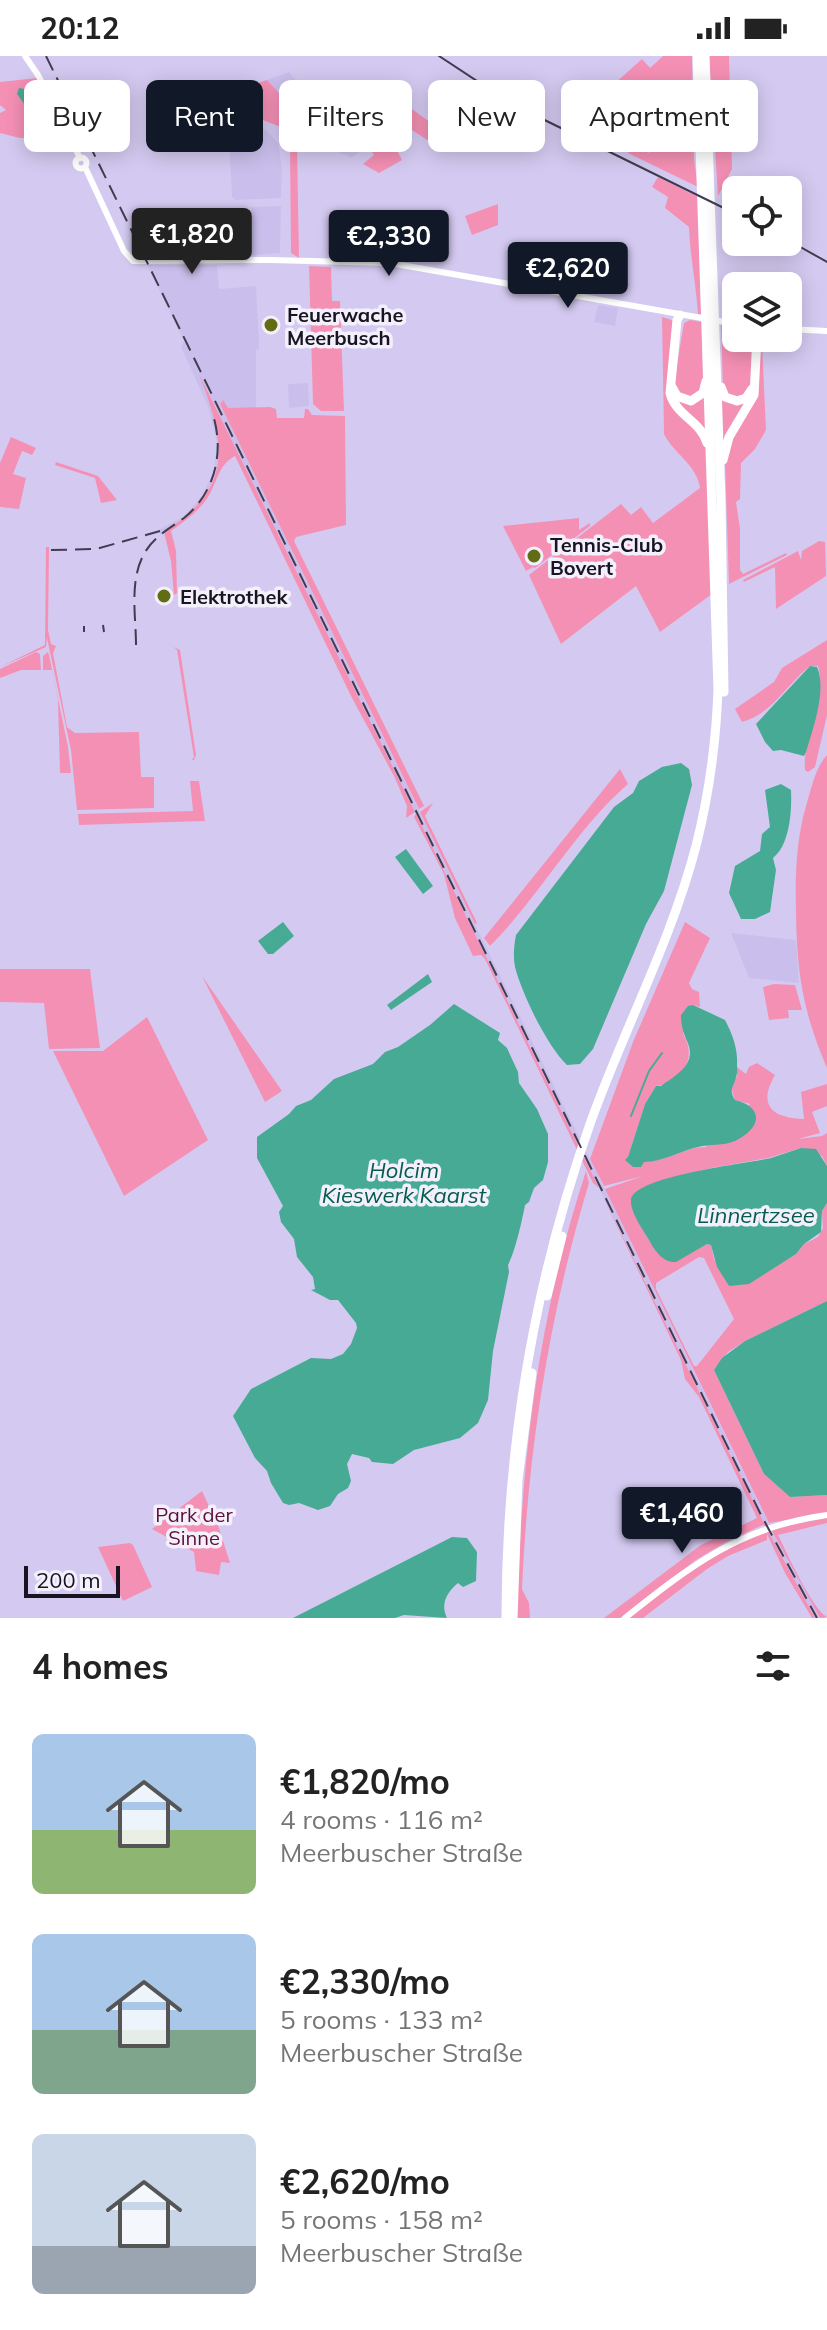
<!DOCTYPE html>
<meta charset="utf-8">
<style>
:root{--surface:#fff;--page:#f6f6f6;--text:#222;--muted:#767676;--accent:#111827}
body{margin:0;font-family:Mulish,sans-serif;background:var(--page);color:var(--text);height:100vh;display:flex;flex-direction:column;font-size:30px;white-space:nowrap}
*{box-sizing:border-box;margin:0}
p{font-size:26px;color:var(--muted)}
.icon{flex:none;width:44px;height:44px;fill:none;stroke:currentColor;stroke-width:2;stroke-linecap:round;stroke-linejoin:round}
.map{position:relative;height:1562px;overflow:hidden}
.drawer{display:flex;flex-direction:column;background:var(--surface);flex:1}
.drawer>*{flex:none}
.banner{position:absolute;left:24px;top:24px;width:780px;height:72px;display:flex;gap:16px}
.buttons{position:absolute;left:722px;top:120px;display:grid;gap:16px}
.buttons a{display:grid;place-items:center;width:80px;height:80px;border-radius:12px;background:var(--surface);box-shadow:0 4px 20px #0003;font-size:40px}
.scale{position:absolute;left:24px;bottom:20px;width:96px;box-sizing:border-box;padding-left:8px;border:4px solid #181422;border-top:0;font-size:22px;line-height:28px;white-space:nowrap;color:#181422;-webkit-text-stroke:6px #f3f0fc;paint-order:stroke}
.price{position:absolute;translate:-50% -68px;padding:0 18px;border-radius:8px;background:var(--accent);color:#fff;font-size:26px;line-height:52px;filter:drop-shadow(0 2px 4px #0008)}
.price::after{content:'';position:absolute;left:50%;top:48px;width:24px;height:18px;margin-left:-12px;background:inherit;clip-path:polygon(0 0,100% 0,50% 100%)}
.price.current{background:#222;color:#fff}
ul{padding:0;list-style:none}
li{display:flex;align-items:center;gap:24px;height:200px;padding:0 32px}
li span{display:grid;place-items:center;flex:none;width:224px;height:160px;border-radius:12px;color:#555}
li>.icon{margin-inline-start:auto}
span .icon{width:96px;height:96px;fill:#fffc;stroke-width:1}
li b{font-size:34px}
h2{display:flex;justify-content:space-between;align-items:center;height:96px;padding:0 32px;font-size:34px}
.tag{padding:0 28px;border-radius:12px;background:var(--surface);box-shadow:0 4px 20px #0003;font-size:28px;line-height:72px}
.tag.current{background:var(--accent);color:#fff}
.status{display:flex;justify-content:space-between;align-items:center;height:56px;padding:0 40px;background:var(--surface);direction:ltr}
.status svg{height:22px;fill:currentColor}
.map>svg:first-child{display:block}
.built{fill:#cabfec}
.green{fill:#f590b5;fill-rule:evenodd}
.water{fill:#47aa95}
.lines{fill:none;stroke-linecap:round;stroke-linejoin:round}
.stream{stroke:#47aa95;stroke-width:2}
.secondary{stroke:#fff;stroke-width:6}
.motorway{stroke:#fff;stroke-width:9}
.tram{stroke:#413c50;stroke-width:2}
.rail{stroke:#413c50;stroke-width:2;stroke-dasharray:16 8;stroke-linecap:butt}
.poi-dot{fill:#616d15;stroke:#f3f0fc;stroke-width:3}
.labels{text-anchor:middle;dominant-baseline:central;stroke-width:7;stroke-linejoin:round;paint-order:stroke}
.poi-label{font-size:20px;font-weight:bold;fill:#181422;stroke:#f3f0fc;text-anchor:start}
.park-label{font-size:20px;fill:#5e0f35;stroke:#f3f0fc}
.water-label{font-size:22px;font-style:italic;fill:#055c4e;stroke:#f3f0fc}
</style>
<div class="status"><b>20:12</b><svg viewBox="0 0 49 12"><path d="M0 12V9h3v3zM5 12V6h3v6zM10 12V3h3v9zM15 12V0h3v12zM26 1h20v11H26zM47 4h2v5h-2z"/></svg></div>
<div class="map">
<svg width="827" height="1562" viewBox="0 0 827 1562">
<rect width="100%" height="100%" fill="#d4caf1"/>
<path class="built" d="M289,16L316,49L345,41L378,82L352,102L283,72L300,58L294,55L267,24Z
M237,64L266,74L278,87L282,112L281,142L235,144L232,141L229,81L231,68Z
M281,150L280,197L246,200V174L252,173L251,151Z
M147,209H217L219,233L256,230L259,286V293L256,294V353L228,352L220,348L771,1473L820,1562H815L783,1506L200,320L217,371L219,393L216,416L207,437L195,454L161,479L158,474L183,461L202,440L214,415L217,386L208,350L181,291L184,285Z
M598,249L618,252L615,270L594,266Z
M308,327L309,350L289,352L288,328Z
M731,877L796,884L799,927L749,922Z"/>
<path class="green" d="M663,0H692L694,104L698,131L628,97L637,86L649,97L669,76L654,62L637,81L624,74L594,46L642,3L650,12Z
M709,0H729L732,113L718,140Z
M37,22L62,80L20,82L0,77V57L6,54L0,49V26Z
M267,24L294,54L296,53L301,58L283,72L238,54L234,49L223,48L215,41Z
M376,27L445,77L481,33L492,41L480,59L466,57L463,61L459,80L444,95L412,74L394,89L402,104L379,117L363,108L374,99L368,90L378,81L345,41L363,35Z
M297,88L299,202L291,197L290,90Z
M658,121L698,141L701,258H698C696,228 690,200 689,171L665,152L668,141L652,131Z
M498,148V169L472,179L465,160Z
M309,210L331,211L332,245H340L344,355H321L313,348Z
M662,261L675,265L667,328L706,389L712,538L660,576L636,530L561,588L529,519L621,448L631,459L641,451L653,467L700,432C697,409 674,398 664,378Z
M690,264L702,266L703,331L695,341H681L674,326L684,267Z
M721,268L736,270V282H752L751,330L746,340L732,342L723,333Z
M760,282H765L762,288L766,374L755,393L741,407L740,443L736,446L740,472V514L743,518L786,497L787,499L729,528L725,406L728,392L750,353Z
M199,318L415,756L406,762L407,750L394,720L351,640L235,400C218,409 218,425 208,441C199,455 185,465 171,475L176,495L177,537L174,539L171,505L164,476C234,431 226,389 199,318Z
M705,335L707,381L684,359L676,341L686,346Z
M722,338L749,342L723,394Z
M223,344L228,352L270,351L276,353L277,362H304L305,353H308L312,359L345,360L346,469L296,481L294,485L424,750L419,753L220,348Z
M11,381L36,392L32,399L22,395L13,418L26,422L19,453L0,451V407Z
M56,406L98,420L117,444L101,447L95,422L55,409Z
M579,462V474L590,467V470L535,512L533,511L526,515L503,470Z
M819,485L825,486L826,520L776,553L775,511L744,526L743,524L798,495L801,504L802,495Z
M46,491H49L48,574L51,588L56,590L53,597L67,671L75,677L139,676L141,721H154V752L77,754L71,694L47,582L46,591L44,592L0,611L45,589Z
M827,584V659L815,711L808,716L805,714C802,681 827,643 818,610H810C787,628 771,659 742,666L735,653L774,626L782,612Z
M174,591L180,594L196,699L194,704H192L194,701L177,594Z
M36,596L40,598L41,614H21L0,622V613Z
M48,596L49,599L68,691L71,717H60L58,644L52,614H43V600Z
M827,699V1012C803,956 797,918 796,858C795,817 796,782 808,743C813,727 816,711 827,699Z
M620,713L628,728C575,774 540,840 490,890L484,882Z
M190,725H199L205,765L79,769L78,758L193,755Z
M433,747L425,760L477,867L475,868L420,756Z
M416,758L599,1132L593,1127L485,903L481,899L473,900L455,862L444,818L414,761Z
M685,866L710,882L689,927L692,933L699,936L700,951L693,949L683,978C698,1002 682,1027 656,1030L645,1048L628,1101C658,1115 678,1091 706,1091L750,1048L735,1044L731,1031L737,1020V1011L746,1018L749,1011L757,1007L775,1019C757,1050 773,1062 804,1063L801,1036L827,1028V1050L812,1056L820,1077L798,1083L822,1080L827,1077V1110L822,1100L801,1092L768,1102L711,1112L658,1126L634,1156C644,1175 652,1195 671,1206L707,1188L711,1189L714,1203L729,1230L761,1218L796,1198L804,1188L818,1181L823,1172L822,1155L827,1147V1245L745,1285L728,1296L714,1314L764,1418L790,1441L827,1439V1457L769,1467L605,1133L643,1120L604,1130L590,1103L633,986ZM699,1201L704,1202L734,1263L697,1310H694L656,1233V1227Z
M0,913H90L100,992L49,993L44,947L0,946Z
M202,920L282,1035L265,1046Z
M774,928L795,929L802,954H788L789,962L769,964L763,931Z
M147,961L208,1084L124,1140L53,995H103Z
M586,1115L589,1127C549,1259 528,1395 522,1533L529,1547L530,1562H517C521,1406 537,1264 586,1115Z
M600,1135L766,1471L763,1469L726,1486L696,1504L620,1562H604L701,1489L757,1462L699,1341L685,1323L681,1304Z
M202,1435L219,1472L230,1507L221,1506L219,1519L196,1515L194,1496L152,1473Z
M827,1462V1467L778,1479C787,1497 812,1553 827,1561L820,1562L771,1473Z
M768,1475L815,1562H812L785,1517L767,1478V1484L728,1500L707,1513L643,1562H629C677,1524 710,1498 768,1475Z
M130,1487L133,1489L152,1531L123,1545L98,1491Z"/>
<path class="water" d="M19,32L25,33L27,44L34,43L39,46L42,59L37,66L32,67L27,62V55L33,59L37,57L34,46L25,49L17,38Z
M810,610L817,611C827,633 813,673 806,696L804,700L781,694L773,695L765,686L756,668Z
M681,707L689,713L692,729L664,835L646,868L593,993L580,1008L567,1009C547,990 522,938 515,911C513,901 514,889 516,879L614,751L633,737L639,725L662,711Z
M781,728L791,734C792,754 790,789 773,802L776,814L770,856L755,863H741L729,837L735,810L760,795L762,778L770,771L765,734Z
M406,793L433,830L423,838L395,801Z
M283,866L294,880L273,898H268L258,885Z
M428,918L432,926L391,954L387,949Z
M454,948L500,977L498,984L507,992L518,1016L519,1027L537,1053L548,1078V1106L543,1124L534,1132L529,1146L525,1149C522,1165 515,1196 508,1209L509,1216L493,1295L488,1344L478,1367L460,1382L414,1394L393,1408L372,1406L369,1402L352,1398L347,1408L351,1425L348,1432L338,1438L330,1450L318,1454L299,1447L289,1449L283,1447L271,1427L267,1415L255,1402L233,1360L251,1333L311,1302L331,1303L343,1298L351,1288L357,1272L356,1267L338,1244H330L311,1234L315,1233L313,1221L297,1201L294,1183L281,1166L279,1156L283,1150L257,1102V1081L289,1058L296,1050L311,1044L334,1023L373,1008L385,996L398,991L430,969Z
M693,949L725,964C732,977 738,993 737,1008C737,1012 738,1016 736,1021C734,1031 728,1033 735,1044C766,1052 760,1073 735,1085C723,1090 710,1088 698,1091C680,1095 663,1106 644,1106L641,1111H633L625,1104L628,1101L645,1048L656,1030H661C676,1019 698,1008 687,985C683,976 681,969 681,959L688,950Z
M801,1092L816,1093L827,1110V1147L822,1155L821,1176L804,1188L796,1198L749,1228L729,1230L717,1211L711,1189L707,1188L676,1206C663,1207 655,1195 649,1184C643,1174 630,1156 631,1144C632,1120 750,1107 771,1102C781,1099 791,1095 801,1092Z
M827,1245V1439L790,1441L764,1418L714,1314L722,1302L745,1285Z
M452,1481L467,1482L477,1496L476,1525L463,1531L458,1527C447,1536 440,1548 447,1562L404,1559L395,1562H293Z"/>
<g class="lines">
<path class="stream" d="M631,1060L649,1015L662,997"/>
<path class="secondary" d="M25,0L38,19L80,102
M75.5 107a5.5 5.5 0 1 1 11 0a5.5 5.5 0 1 1-11 0Z
M85,111L124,195L133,205L270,204L390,207L736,268
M788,273L827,275
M625,1562C690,1510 742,1470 827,1459"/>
<path class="motorway" d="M705,0L721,445L724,636
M680,259L677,264L670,337C676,360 701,365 707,387
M672,331L677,340L691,345L703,337L706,325
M721,331L725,341L737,345L746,342L752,333
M723,404L729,381L754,339L757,282
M547,1240L562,1180
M506,1562C506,1394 534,1227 590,1068C623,975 671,886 696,790C709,739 716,687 718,634L697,0
M513,1562L518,1423L532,1317"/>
<path class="tram" d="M439,0L512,48L736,158
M788,184L827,206"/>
<path class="rail" d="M46,0L761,1459L817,1562
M51,494L96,493L160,475
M103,569L104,576
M84,570V576
M136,589C136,560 129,525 144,498C153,481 169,473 184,462C216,436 225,394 212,356"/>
</g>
<g class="poi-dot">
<circle cx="271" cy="269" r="8"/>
<circle cx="534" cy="500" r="8"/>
<circle cx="164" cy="540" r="8"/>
</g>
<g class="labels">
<g class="poi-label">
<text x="287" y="258">Feuerwache<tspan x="287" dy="23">Meerbusch</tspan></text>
<text x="550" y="488">Tennis-Club<tspan x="550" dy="23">Bovert</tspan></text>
<text x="180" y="540">Elektrothek</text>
</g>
<g class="park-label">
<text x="194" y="1458">Park der<tspan x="194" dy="23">Sinne</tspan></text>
</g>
<g class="water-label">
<text x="404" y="1114">Holcim<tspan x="404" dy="25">Kieswerk Kaarst</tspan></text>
<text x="756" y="1159">Linnertzsee</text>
</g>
</g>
</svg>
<div class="buttons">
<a><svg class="icon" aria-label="locate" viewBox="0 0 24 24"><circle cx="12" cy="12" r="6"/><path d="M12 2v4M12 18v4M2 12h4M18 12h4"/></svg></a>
<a><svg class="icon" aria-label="layers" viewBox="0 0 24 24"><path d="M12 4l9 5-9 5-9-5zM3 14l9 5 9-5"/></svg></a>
</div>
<div class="scale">200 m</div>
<b class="price current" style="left:192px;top:220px">€1,820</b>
<b class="price" style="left:389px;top:222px">€2,330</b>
<b class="price" style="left:568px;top:254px">€2,620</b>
<b class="price" style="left:682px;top:1499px">€1,460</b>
<div class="banner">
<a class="tag">Buy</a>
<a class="tag current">Rent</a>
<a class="tag">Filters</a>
<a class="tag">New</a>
<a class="tag">Apartment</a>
</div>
</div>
<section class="drawer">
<h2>4 homes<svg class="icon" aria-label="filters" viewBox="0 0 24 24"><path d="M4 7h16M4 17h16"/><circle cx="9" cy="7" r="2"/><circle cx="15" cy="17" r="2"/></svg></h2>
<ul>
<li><span style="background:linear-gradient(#a9c7e8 60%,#8fb573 0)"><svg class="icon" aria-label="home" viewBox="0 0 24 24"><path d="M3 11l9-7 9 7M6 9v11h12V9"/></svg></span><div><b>€1,820/mo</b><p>4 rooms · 116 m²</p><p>Meerbuscher Straße</p></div></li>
<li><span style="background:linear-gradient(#a9c7e8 60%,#7fa58c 0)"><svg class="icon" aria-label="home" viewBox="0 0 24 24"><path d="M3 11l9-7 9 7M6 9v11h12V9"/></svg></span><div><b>€2,330/mo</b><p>5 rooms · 133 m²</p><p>Meerbuscher Straße</p></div></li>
<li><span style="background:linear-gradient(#c9d6e8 70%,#9aa5b1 0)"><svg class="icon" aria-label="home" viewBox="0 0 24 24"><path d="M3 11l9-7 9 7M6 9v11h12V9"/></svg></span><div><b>€2,620/mo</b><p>5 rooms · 158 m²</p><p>Meerbuscher Straße</p></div></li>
</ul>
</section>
